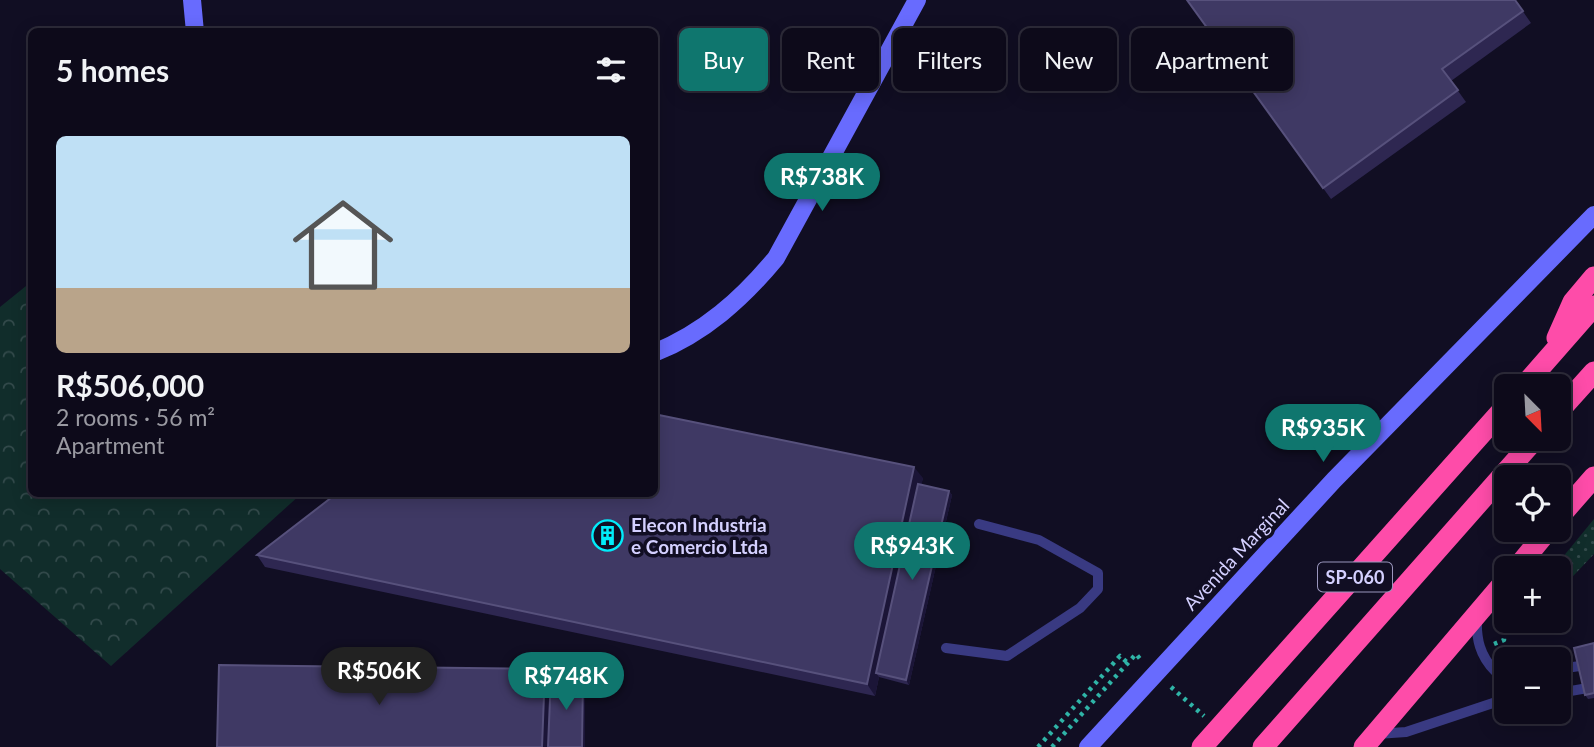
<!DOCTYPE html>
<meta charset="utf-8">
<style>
:root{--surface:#0d0a1a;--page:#1b1827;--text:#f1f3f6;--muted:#9a9aa2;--line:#2d2b39;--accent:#0f766e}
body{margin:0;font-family:Lato,sans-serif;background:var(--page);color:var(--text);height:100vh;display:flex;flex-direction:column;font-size:26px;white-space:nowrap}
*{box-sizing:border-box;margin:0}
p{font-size:23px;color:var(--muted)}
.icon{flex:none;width:38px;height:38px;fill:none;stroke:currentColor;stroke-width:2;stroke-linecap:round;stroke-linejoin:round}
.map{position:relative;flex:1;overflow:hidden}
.sheet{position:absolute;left:28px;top:28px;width:630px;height:469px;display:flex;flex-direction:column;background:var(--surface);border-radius:10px;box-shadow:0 4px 18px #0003,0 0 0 2px var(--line)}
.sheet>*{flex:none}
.hud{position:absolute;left:679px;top:28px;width:665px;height:63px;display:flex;gap:14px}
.needle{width:46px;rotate:156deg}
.controls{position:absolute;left:1494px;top:374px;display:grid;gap:14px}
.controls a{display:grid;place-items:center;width:77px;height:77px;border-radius:10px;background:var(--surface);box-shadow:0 4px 18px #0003,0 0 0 2px var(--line);font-size:35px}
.price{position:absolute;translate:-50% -60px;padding:0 16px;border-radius:24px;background:var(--accent);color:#fff;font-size:23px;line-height:46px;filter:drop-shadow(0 2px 4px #0008)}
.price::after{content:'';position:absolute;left:50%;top:42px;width:21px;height:16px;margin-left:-10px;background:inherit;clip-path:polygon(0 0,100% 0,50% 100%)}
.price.on{background:#222;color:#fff}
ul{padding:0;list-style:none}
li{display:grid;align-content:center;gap:14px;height:371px;padding:0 28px}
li+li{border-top:2px solid var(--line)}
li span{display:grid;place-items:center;height:217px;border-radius:10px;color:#555}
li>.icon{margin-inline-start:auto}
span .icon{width:126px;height:126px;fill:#fffc;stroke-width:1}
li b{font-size:30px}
h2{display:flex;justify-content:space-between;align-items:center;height:84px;padding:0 28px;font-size:30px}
.tag{padding:0 24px;border-radius:10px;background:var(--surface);box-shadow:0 4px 18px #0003,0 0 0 2px var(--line);font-size:24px;line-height:63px}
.tag.on{background:var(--accent);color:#fff}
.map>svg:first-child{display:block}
.grass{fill:url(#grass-dots)}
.forest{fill:url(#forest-crowns)}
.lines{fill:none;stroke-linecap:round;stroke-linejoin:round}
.path{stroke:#2fb4a7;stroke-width:4.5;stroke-dasharray:3.5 5;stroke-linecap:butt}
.service{stroke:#393a82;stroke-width:10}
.secondary{stroke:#686bfe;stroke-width:18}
.motorway{stroke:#fe4ca9;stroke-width:21}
.wall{fill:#2e2751}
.shaded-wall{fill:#1b1537}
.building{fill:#3f3964;stroke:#57517c;stroke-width:2}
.labels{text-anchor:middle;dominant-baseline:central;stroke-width:7;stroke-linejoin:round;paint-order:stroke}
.shield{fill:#110e23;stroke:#9a96bd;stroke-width:2}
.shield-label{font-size:18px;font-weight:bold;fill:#d4d0ff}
.poi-label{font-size:19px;font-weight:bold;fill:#d4d0ff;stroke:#110e23;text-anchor:start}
.street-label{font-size:19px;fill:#d4d0ff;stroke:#110e23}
</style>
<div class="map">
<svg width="1594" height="747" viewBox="0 0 1594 747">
<defs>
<pattern id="grass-dots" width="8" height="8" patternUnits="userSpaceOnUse" patternTransform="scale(1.75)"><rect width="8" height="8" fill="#112d2b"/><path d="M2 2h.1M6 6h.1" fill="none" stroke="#334a4b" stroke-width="1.8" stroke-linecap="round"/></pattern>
<pattern id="forest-crowns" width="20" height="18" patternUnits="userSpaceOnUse" patternTransform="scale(1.75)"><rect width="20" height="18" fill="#112d2b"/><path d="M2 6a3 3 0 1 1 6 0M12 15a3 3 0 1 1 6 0" fill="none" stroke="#334a4b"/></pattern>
</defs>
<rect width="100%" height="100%" fill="#110e23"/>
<path class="grass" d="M1594,519V554L1559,591V569H1553Z"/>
<path class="forest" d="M31,282L32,494H301L111,666L0,569V307Z"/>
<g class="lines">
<path class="path" d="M1494,644L1504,640V630L1507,616
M1171,687L1204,716
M1038,747L1120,656L1129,664
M1052,747L1136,654L1141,660"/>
<path class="service" d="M1477,618C1476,639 1480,656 1495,671L1507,674
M946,648L1007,656L1080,608L1098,589V573L1039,540L979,524
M1559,669L1594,664
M1559,693L1594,687
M1377,734L1406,732L1493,703L1507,701"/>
<path class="secondary" d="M192,0L195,32
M654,353C704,333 742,299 776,258L917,0
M1088,747L1334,480L1594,215"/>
<path class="motorway" d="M1557,338L1573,302L1594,277
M1523,387L1594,306
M1559,411L1594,372
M1559,517L1594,477
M1516,569L1548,530
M1202,747L1507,405
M1263,747L1535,439
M1364,747L1507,579"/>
</g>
<path class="wall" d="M1187,0H1515L1531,23L1451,81L1466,102L1331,199Z
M923,478L921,485L949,491L952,495L909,685L879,677L875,696L265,567L257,555L654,494Z
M1594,643V698L1588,699L1585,695Z"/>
<path class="shaded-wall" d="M914,467L923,478L880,674L876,673L879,677L875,696L867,684Z
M949,491L952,495L909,685L906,680Z
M545,669L554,681L551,747H542Z
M583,676L585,680V747H582Z"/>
<path class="building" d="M1187,0H1515L1523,11L1442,69L1458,90L1323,188Z
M654,414L914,467L867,684L257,555L336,494H654Z
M918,484L949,491L906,680L876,673Z
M1594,643V693L1585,695L1574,648Z
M219,665L545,669L542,747H217Z
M551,676H583L582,747H548Z"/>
<defs>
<symbol id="building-ring" viewBox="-11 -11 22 22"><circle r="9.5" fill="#110e23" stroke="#01ecfa" stroke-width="1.5"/><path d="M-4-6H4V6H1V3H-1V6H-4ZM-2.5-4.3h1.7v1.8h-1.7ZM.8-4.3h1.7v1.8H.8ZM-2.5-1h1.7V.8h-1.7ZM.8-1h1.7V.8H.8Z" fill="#01ecfa"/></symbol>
</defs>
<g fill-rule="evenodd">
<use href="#building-ring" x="590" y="518" width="35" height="35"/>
</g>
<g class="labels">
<rect class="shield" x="1318" y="562.5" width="74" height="29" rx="5"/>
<g class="shield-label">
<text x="1355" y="577">SP-060</text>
</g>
<g class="poi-label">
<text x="631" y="524">Elecon Industria<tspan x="631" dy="22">e Comercio Ltda</tspan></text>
</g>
<g class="street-label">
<text transform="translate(1236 554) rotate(-47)">Avenida Marginal</text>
</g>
</g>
</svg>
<div class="controls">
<a><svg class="needle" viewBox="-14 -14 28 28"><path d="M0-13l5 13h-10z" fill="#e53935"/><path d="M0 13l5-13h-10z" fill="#9a9aa2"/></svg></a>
<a><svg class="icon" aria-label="locate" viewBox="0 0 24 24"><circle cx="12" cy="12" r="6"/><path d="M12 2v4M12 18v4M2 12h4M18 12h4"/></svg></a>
<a>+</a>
<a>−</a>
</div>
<b class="price" style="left:822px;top:213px">R$738K</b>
<b class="price" style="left:1323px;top:464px">R$935K</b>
<b class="price" style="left:912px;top:582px">R$943K</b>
<b class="price on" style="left:379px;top:707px">R$506K</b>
<b class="price" style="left:566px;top:712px">R$748K</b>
<div class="hud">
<a class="tag on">Buy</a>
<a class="tag">Rent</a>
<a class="tag">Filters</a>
<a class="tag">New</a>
<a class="tag">Apartment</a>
</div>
<section class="sheet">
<h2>5 homes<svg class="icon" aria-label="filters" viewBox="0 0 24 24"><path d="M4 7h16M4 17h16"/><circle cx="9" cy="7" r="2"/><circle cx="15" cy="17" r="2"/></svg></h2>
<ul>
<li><span style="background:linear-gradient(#bfe0f5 70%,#b9a48a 0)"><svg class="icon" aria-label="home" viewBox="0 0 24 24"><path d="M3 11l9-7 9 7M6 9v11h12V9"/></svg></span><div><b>R$506,000</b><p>2 rooms · 56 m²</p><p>Apartment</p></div></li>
</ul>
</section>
</div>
